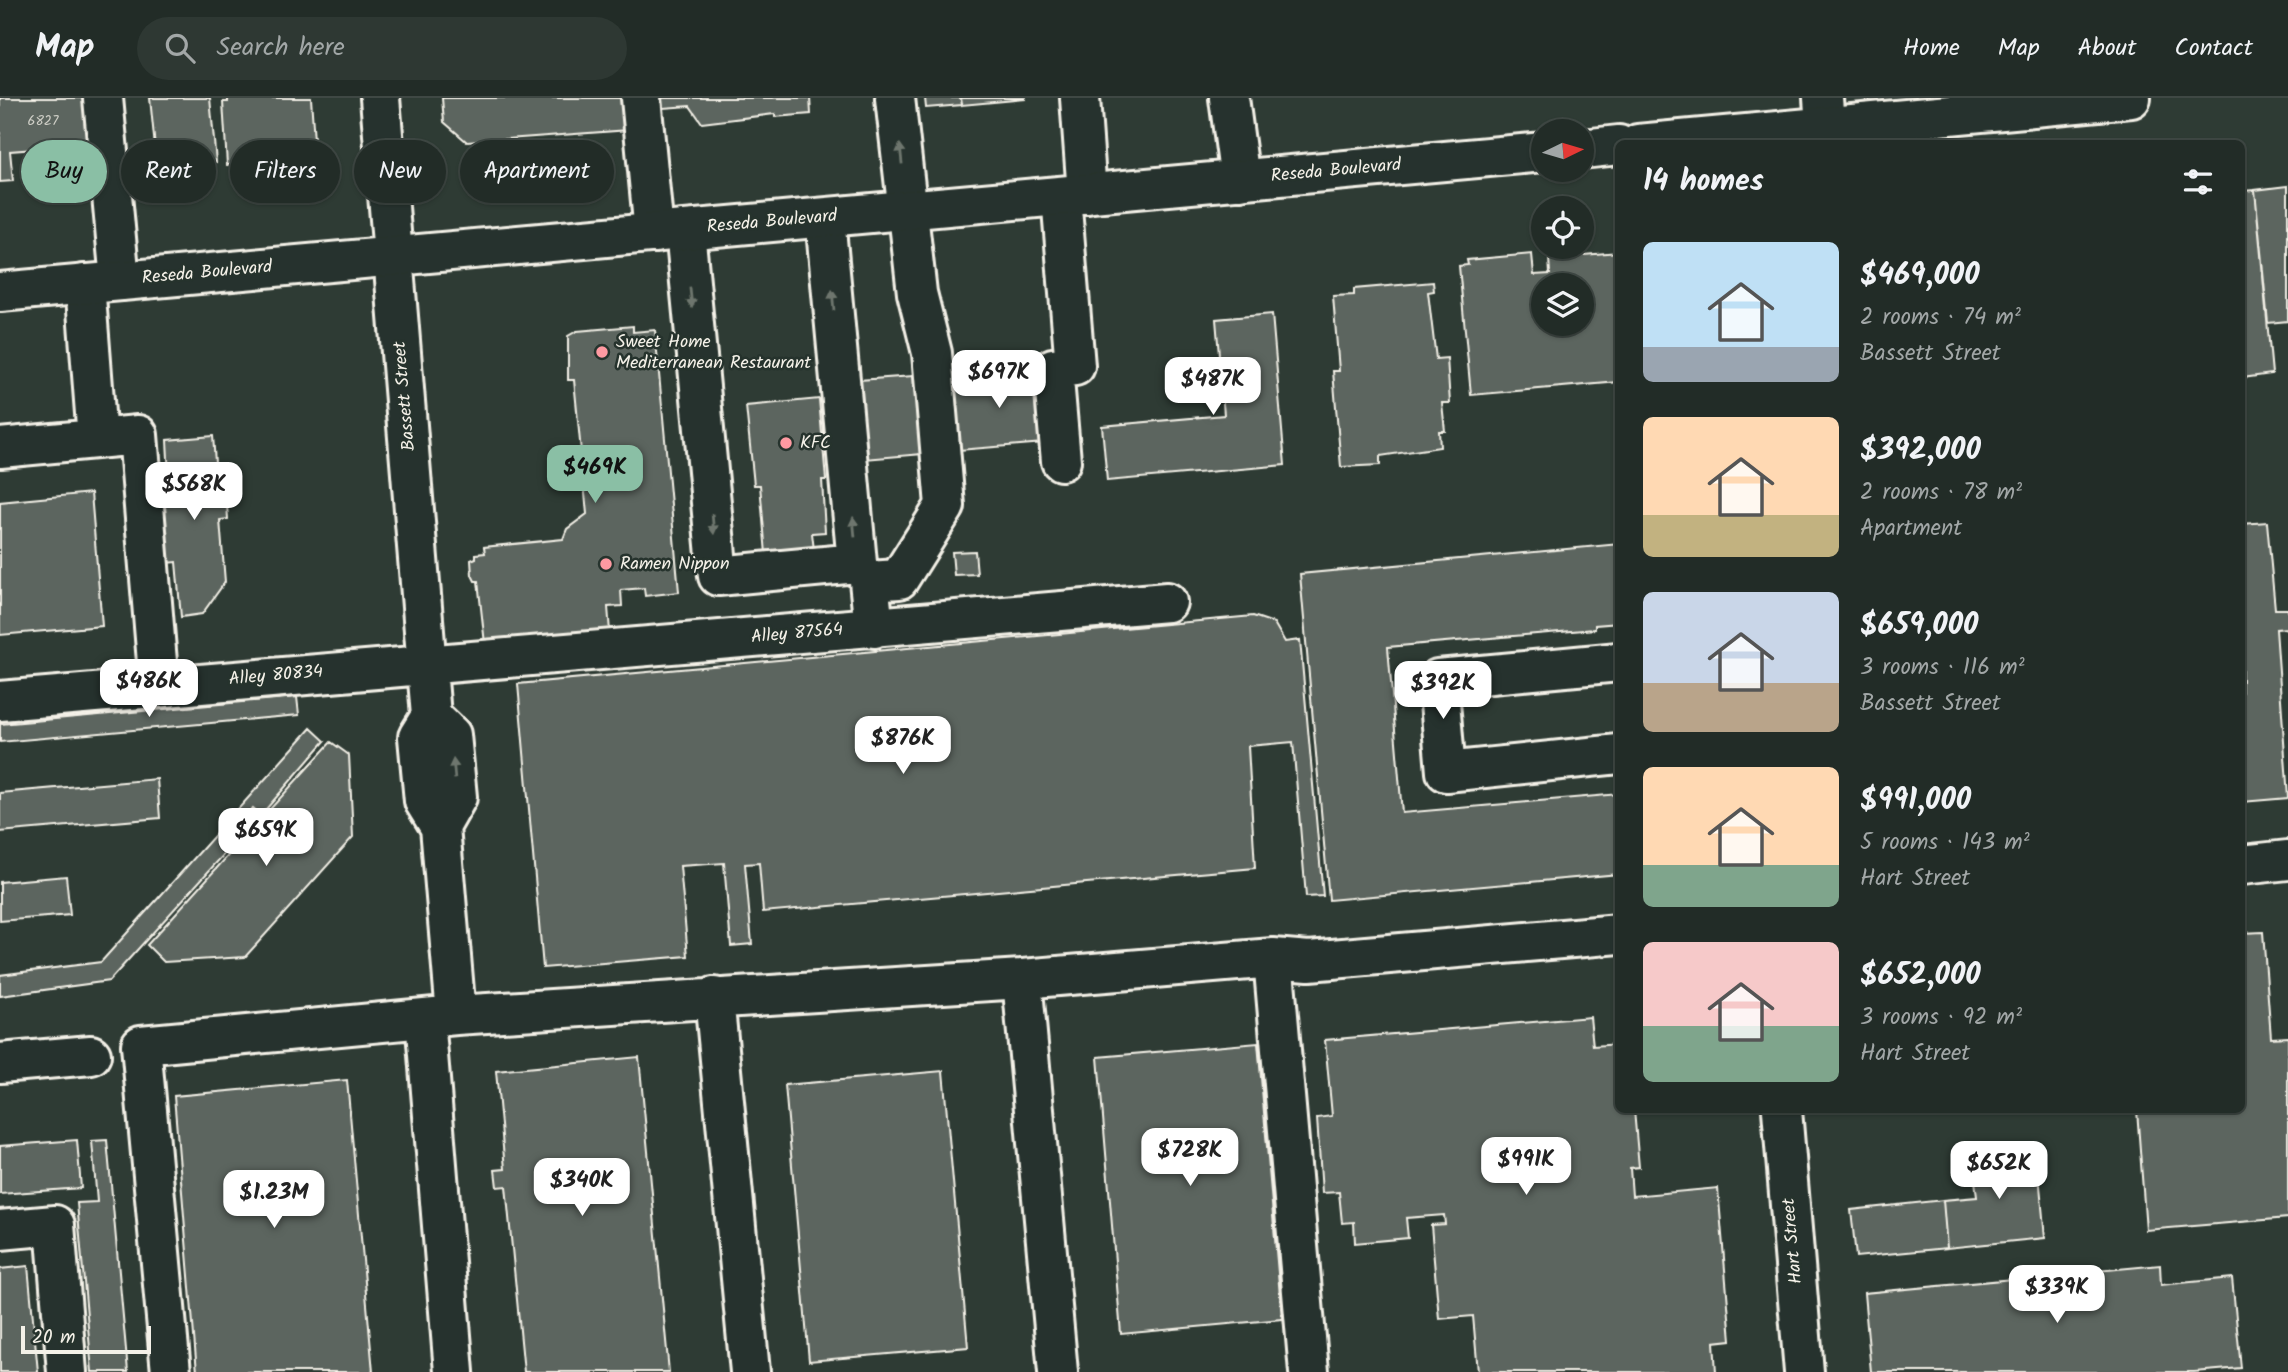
<!DOCTYPE html>
<meta charset="utf-8">
<style>
:root{--surface:#222c27;--page:#2e3833;--text:#f1f3f6;--muted:#a2a7a7;--line:#3f4844;--accent:#8abfa5}
body{margin:0;font-family:Kalam,sans-serif;background:var(--page);color:var(--text);height:100vh;display:flex;flex-direction:column;font-size:26px;white-space:nowrap}
*{box-sizing:border-box;margin:0}
p{font-size:23px;color:var(--muted)}
.icon{flex:none;width:38px;height:38px;fill:none;stroke:currentColor;stroke-width:2;stroke-linecap:round;stroke-linejoin:round}
.map{position:relative;flex:1;overflow:hidden}
.side{position:absolute;left:1615px;top:42px;width:630px;height:973px;display:flex;flex-direction:column;background:var(--surface);border-radius:10px;box-shadow:0 2px 5px #0004,0 0 0 2px var(--line)}
.side>*{flex:none}
.banner{position:absolute;left:21px;top:42px;width:665px;height:63px;display:flex;gap:14px}
.needle{width:46px;rotate:85deg}
.buttons{position:absolute;left:1531px;top:21px;display:grid;gap:14px}
.buttons a{display:grid;place-items:center;width:63px;height:63px;border-radius:50%;background:var(--surface);box-shadow:0 2px 5px #0004,0 0 0 2px var(--line);font-size:35px}
.scale{position:absolute;left:21px;bottom:18px;width:130px;box-sizing:border-box;padding-left:7px;border:4px solid #f4f1e8;border-top:0;font-size:19px;line-height:24px;white-space:nowrap;color:#f4f1e8;-webkit-text-stroke:5px #26332d;paint-order:stroke}
.price{position:absolute;translate:-50% -60px;padding:0 16px;border-radius:14px;background:#fff;color:#222;font-size:23px;line-height:46px;filter:drop-shadow(0 2px 4px #0008)}
.price::after{content:'';position:absolute;left:50%;top:42px;width:21px;height:16px;margin-left:-10px;background:inherit;clip-path:polygon(0 0,100% 0,50% 100%)}
.price.active{background:var(--accent);color:#111}
ul{padding:0;list-style:none}
li{display:flex;align-items:center;gap:21px;height:175px;padding:0 28px}
li span{display:grid;place-items:center;flex:none;width:196px;height:140px;border-radius:10px;color:#555}
li>.icon{margin-inline-start:auto}
span .icon{width:84px;height:84px;fill:#fffc;stroke-width:1}
li b{font-size:30px}
h2{display:flex;justify-content:space-between;align-items:center;height:84px;padding:0 28px;font-size:30px}
.chip{padding:0 24px;border-radius:32px;background:var(--surface);box-shadow:0 2px 5px #0004,0 0 0 2px var(--line);font-size:24px;line-height:63px}
.chip.active{background:var(--accent);color:#111}
header{display:flex;align-items:center;gap:42px;box-sizing:border-box;height:98px;padding:0 35px;background:var(--surface);border-bottom:2px solid var(--line)}
header strong{font-size:33px}
nav{display:flex;gap:38px;margin-inline-start:auto;font-size:24px}
.search{width:490px;height:63px;background:var(--page);display:flex;align-items:center;gap:18px;box-sizing:border-box;padding:0 24px;border-radius:38px;color:var(--muted);font-size:26px}
.map>svg:first-child{display:block}
.building{fill:#5c655e;stroke:#f4f1e8;stroke-width:2;fill-rule:evenodd}
.lines{fill:none;stroke-linecap:round;stroke-linejoin:round}
.minor-casing{stroke:#f4f1e8;stroke-width:44}
.major-casing{stroke:#f4f1e8;stroke-width:44}
.minor{stroke:#26332d;stroke-width:38}
.major{stroke:#26332d;stroke-width:38}
.oneway{fill:#6e766e}
.poi-dot{fill:#ff9aa2;stroke:#26332d;stroke-width:2.5}
.labels{text-anchor:middle;dominant-baseline:central;stroke-width:5;stroke-linejoin:round;paint-order:stroke}
.number-label{font-size:14px;fill:#cecec6}
.street-label{font-size:18px;fill:#f4f1e8;stroke:#26332d}
.poi-label{font-size:18px;fill:#f4f1e8;stroke:#26332d;text-anchor:start}
</style>
<header>
<strong>Map</strong>
<div class="search"><svg class="icon" aria-label="search" viewBox="0 0 24 24"><circle cx="10" cy="10" r="6"/><path d="M15 15l6 6"/></svg>Search here</div>
<nav><a>Home</a><a>Map</a><a>About</a><a>Contact</a></nav>
</header>
<div class="map">
<svg width="2288" height="1274" viewBox="0 0 2288 1274">
<rect width="100%" height="100%" fill="#2e3b34"/>
<filter id="ink" filterUnits="userSpaceOnUse"><feTurbulence type="fractalNoise" baseFrequency=".0143" numOctaves="2"/><feDisplacementMap in="SourceGraphic" scale="14" xChannelSelector="R" yChannelSelector="G"/><feConvolveMatrix kernelMatrix="1 2 1 2 8 2 1 2 1" color-interpolation-filters="sRGB"/></filter>
<g filter="url(#ink)">
<path class="building" d="M0,0H83L88,47L10,53L13,83L0,84Z
M150,0H210L216,64L157,69Z
M228,0H311L314,43L296,45L300,54L289,63L227,67L223,4H228Z
M442,0H626L629,32L467,44L444,24Z
M648,0H810L811,16L775,19V16L702,25L690,8L649,11Z
M925,0H961L962,7L926,10Z
M961,0H1025V1L962,7Z
M2288,88V223L2268,225L2255,92Z
M2255,92L2272,276L2242,280V93Z
M1618,154L1619,284L1471,297L1459,168L1468,167L1467,162L1532,156L1534,177L1550,176L1549,160ZM1544,187H1582V226H1544Z
M1433,184L1434,193L1428,194L1436,261L1447,260L1450,305H1442L1445,333H1439L1440,349L1380,358V367L1341,369L1333,273H1339L1333,198L1354,197V191Z
M1272,216L1285,367L1107,383L1102,328L1224,317L1216,221Z
M633,228V234L655,232L679,494L645,498L644,490L621,492L622,508L608,509L610,534L485,546L478,483H475L472,477L471,462L476,460V456L485,455L484,449L563,441L567,431L587,416L574,282H568V238L577,233Z
M1038,272L1044,345L959,352L953,279Z
M927,277L934,355L865,361L859,282Z
M819,301L826,382H822L825,434L812,435L814,452L766,456L760,387H754L746,308Z
M213,338L217,391L226,392L228,421L220,422L225,484L202,516L181,519L176,464L167,465L159,381L169,379L167,342Z
M91,395L102,528L0,537V404Z
M2267,424L2275,511H2288V530L2276,531L2288,700L2242,704V426Z
M1619,446V525L1595,527V531L1388,549L1402,715L1619,696V776L1329,802L1300,476Z
M975,453L977,476L954,477L952,454Z
M1253,518L1274,525L1285,544L1300,542L1323,798L1306,799L1293,644L1248,648L1255,770L763,814L759,765L745,766L752,846L731,848L724,765L680,768L688,858L543,870L518,586Z
M297,599L299,617L0,644V626Z
M311,630L325,643L261,717L253,710L241,723L247,731L109,883L0,898V877L101,864Z
M331,644L349,657L353,739L245,859L164,864L147,847Z
M157,681L160,720L0,734V695Z
M66,778L70,817L0,823V784Z
M2263,834L2271,940L2288,939V1120L2146,1132L2137,1012H2242V835Z
M1590,919L1593,948L1619,946V1012H1634L1639,1069L1630,1070L1632,1098L1718,1090L1731,1242L1714,1244L1716,1274H1478L1473,1218L1439,1221L1431,1127L1445,1126L1444,1117L1406,1120L1408,1140L1355,1145L1354,1124L1342,1125L1339,1094L1322,1095L1317,1020L1332,1018L1325,942Z
M1258,945L1282,1221L1121,1236L1098,959Z
M639,959L669,1274H524L506,1088L497,1089L495,1072L505,1071L496,973Z
M943,973L968,1249L809,1263L785,987Z
M347,982L373,1274H197L174,998Z
M77,1042L81,1090L0,1096V1048Z
M107,1042L128,1274H92L77,1105L97,1104L92,1043Z
M2036,1046L2045,1140L1947,1150L1943,1102L1977,1099L1972,1057L1991,1054L1990,1051Z
M1943,1102L1947,1150L1856,1159L1851,1112Z
M2160,1167L2161,1187L2232,1180L2241,1270L2194,1274H1871L1864,1195Z
M28,1168L38,1274H0V1171Z"/>
<g class="lines">
<defs>
<path id="minor" d="M103,0L120,183
M380,0L431,618L418,639L424,703L440,729L456,917
M641,0L654,135
M1080,0L1087,96
M1229,0L1240,82
M1823,0L1825,28
M1061,98L1075,268L1053,270L1061,363
M685,132L718,478L857,465L825,120
M85,186L97,341
M0,350L138,337L159,588
M874,530L869,483L899,481L945,408L932,255L917,195L895,0
M1619,564L1438,581L1446,674L1619,656
M0,603L1167,504
M431,618L451,637L457,699L440,729
M2242,767L2288,762
M1273,860L1309,1274
M1022,881L1058,1274
M714,899L750,1274
M425,920L454,1274
M0,965L91,957
M1782,1012L1804,1274
M0,1132L55,1127L67,1274
M171,1274L141,947L456,917L1022,881L1273,860L1309,863L1619,836"/>
<path id="major" d="M1638,46L2131,0
M1582,51L1619,47
M0,194L1544,54"/>
</defs>
<use href="#minor" class="minor-casing"/>
<use href="#major" class="major-casing"/>
<use href="#minor" class="minor"/>
<use href="#major" class="major"/>
</g>
<defs><path id="oneway-solid" d="M-6-.8H1V-3.2L6.5 0L1 3.2V.8H-6Z" transform="scale(1.75)"/></defs>
<g class="oneway">
<use href="#oneway-solid" transform="translate(901 56) rotate(-96)"/>
<use href="#oneway-solid" transform="translate(691 200) rotate(84)"/>
<use href="#oneway-solid" transform="translate(833 202) rotate(-95)"/>
<use href="#oneway-solid" transform="translate(713 426) rotate(85)"/>
<use href="#oneway-solid" transform="translate(854 429) rotate(-95)"/>
<use href="#oneway-solid" transform="translate(454 671) rotate(-95)"/>
</g>
</g>
<g class="poi-dot">
<circle cx="602" cy="254" r="7"/>
<circle cx="786" cy="345" r="7"/>
<circle cx="606" cy="466" r="7"/>
</g>
<g class="labels">
<g class="number-label">
<text x="43" y="23">6827</text>
</g>
<g class="street-label">
<text transform="translate(1336 73) rotate(-5)">Reseda Boulevard</text>
<text transform="translate(772 124) rotate(-5)">Reseda Boulevard</text>
<text transform="translate(207 175) rotate(-5)">Reseda Boulevard</text>
<text transform="translate(405 298) rotate(-95)">Bassett Street</text>
<text transform="translate(797 536) rotate(-5)">Alley 87564</text>
<text transform="translate(276 578) rotate(-5)">Alley 80834</text>
<text transform="translate(1793 1143) rotate(-95)">Hart Street</text>
</g>
<g class="poi-label">
<text x="616" y="244">Sweet Home<tspan x="616" dy="21">Mediterranean Restaurant</tspan></text>
<text x="800" y="345">KFC</text>
<text x="620" y="466">Ramen Nippon</text>
</g>
</g>
</svg>
<div class="buttons">
<a><svg class="needle" viewBox="-14 -14 28 28"><path d="M0-13l5 13h-10z" fill="#e53935"/><path d="M0 13l5-13h-10z" fill="#a2a7a7"/></svg></a>
<a><svg class="icon" aria-label="locate" viewBox="0 0 24 24"><circle cx="12" cy="12" r="6"/><path d="M12 2v4M12 18v4M2 12h4M18 12h4"/></svg></a>
<a><svg class="icon" aria-label="layers" viewBox="0 0 24 24"><path d="M12 4l9 5-9 5-9-5zM3 14l9 5 9-5"/></svg></a>
</div>
<div class="scale">20 m</div>
<b class="price" style="left:999px;top:312px">$697K</b>
<b class="price" style="left:1213px;top:319px">$487K</b>
<b class="price active" style="left:595px;top:407px">$469K</b>
<b class="price" style="left:194px;top:424px">$568K</b>
<b class="price" style="left:149px;top:621px">$486K</b>
<b class="price" style="left:1443px;top:623px">$392K</b>
<b class="price" style="left:903px;top:678px">$876K</b>
<b class="price" style="left:266px;top:770px">$659K</b>
<b class="price" style="left:1190px;top:1090px">$728K</b>
<b class="price" style="left:1526px;top:1099px">$991K</b>
<b class="price" style="left:1999px;top:1103px">$652K</b>
<b class="price" style="left:582px;top:1120px">$340K</b>
<b class="price" style="left:274px;top:1132px">$1.23M</b>
<b class="price" style="left:2057px;top:1227px">$339K</b>
<div class="banner">
<a class="chip active">Buy</a>
<a class="chip">Rent</a>
<a class="chip">Filters</a>
<a class="chip">New</a>
<a class="chip">Apartment</a>
</div>
<section class="side">
<h2>14 homes<svg class="icon" aria-label="filters" viewBox="0 0 24 24"><path d="M4 7h16M4 17h16"/><circle cx="9" cy="7" r="2"/><circle cx="15" cy="17" r="2"/></svg></h2>
<ul>
<li><span style="background:linear-gradient(#bfe0f5 75%,#9aa5b1 0)"><svg class="icon" aria-label="home" viewBox="0 0 24 24"><path d="M3 11l9-7 9 7M6 9v11h12V9"/></svg></span><div><b>$469,000</b><p>2 rooms · 74 m²</p><p>Bassett Street</p></div></li>
<li><span style="background:linear-gradient(#ffd9b3 70%,#c2b280 0)"><svg class="icon" aria-label="home" viewBox="0 0 24 24"><path d="M3 11l9-7 9 7M6 9v11h12V9"/></svg></span><div><b>$392,000</b><p>2 rooms · 78 m²</p><p>Apartment</p></div></li>
<li><span style="background:linear-gradient(#c9d6e8 65%,#b9a48a 0)"><svg class="icon" aria-label="home" viewBox="0 0 24 24"><path d="M3 11l9-7 9 7M6 9v11h12V9"/></svg></span><div><b>$659,000</b><p>3 rooms · 116 m²</p><p>Bassett Street</p></div></li>
<li><span style="background:linear-gradient(#ffd9b3 70%,#7fa58c 0)"><svg class="icon" aria-label="home" viewBox="0 0 24 24"><path d="M3 11l9-7 9 7M6 9v11h12V9"/></svg></span><div><b>$991,000</b><p>5 rooms · 143 m²</p><p>Hart Street</p></div></li>
<li><span style="background:linear-gradient(#f6c9c9 60%,#7fa58c 0)"><svg class="icon" aria-label="home" viewBox="0 0 24 24"><path d="M3 11l9-7 9 7M6 9v11h12V9"/></svg></span><div><b>$652,000</b><p>3 rooms · 92 m²</p><p>Hart Street</p></div></li>
</ul>
</section>
</div>
